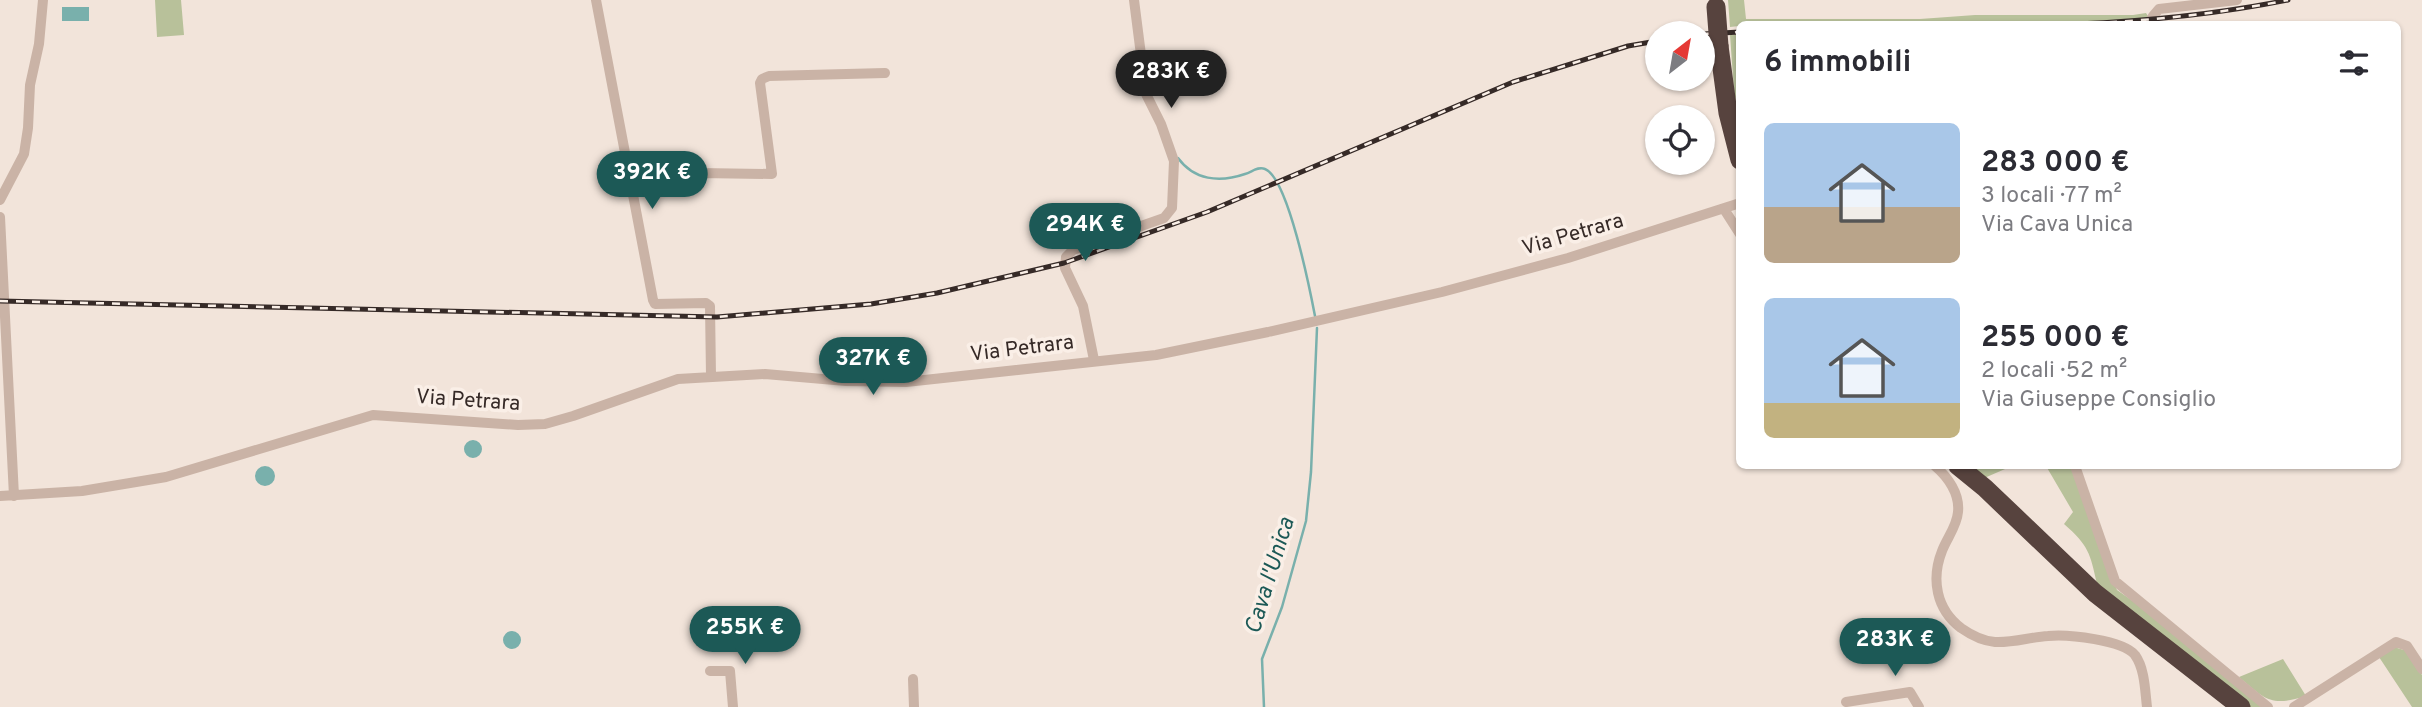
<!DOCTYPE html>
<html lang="it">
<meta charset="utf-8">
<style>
:root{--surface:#fff;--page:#f2f2f3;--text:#2b2b33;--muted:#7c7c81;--accent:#1c5956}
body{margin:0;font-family:Overpass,sans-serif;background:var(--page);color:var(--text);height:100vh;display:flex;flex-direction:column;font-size:26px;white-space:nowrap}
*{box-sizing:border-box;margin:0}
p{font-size:23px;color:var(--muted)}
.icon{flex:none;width:38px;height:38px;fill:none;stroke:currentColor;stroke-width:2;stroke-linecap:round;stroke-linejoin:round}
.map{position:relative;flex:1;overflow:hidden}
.panel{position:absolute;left:1736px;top:21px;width:665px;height:448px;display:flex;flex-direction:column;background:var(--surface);border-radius:10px;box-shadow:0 2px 5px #0004}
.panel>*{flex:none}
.needle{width:46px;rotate:31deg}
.fabs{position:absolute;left:1645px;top:21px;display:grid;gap:14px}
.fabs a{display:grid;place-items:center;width:70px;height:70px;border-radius:50%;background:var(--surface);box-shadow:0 2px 5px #0004;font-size:35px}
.price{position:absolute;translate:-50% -60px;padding:0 16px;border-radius:24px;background:var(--accent);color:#fff;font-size:23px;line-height:46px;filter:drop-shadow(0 2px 4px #0008)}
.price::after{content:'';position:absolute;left:50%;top:42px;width:21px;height:16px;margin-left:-10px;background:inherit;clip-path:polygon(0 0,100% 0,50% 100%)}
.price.selected{background:#222;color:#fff}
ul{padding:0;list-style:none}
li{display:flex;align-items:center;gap:21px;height:175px;padding:0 28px}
li span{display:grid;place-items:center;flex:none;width:196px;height:140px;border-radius:10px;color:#555}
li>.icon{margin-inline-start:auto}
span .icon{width:84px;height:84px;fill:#fffc;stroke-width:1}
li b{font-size:30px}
h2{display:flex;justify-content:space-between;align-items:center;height:84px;padding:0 28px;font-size:30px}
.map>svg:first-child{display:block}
.green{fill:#b8c19a}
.water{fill:#79b0ac}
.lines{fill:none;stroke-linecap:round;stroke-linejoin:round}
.stream{stroke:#79b0ac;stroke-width:2.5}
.street{stroke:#cab3a6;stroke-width:10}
.highway{stroke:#57433e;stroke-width:19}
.rail-casing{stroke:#362a27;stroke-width:5}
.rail{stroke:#faefe7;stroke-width:2.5;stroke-dasharray:8;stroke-linecap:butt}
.highway-bridge{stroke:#57433e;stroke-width:19}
.labels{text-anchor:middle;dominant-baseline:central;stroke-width:7;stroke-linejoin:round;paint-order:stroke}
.street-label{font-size:21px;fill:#362a27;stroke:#faefe7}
.water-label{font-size:23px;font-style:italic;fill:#1c5956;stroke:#faefe7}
</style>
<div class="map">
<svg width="2422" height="707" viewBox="0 0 2422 707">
<rect width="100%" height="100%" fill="#f2e4da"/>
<path class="green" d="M155,0H181L184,35L157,37Z
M1728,0H1744L1746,19H1920L1975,15H2133L2146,13L2148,16L2145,19L2095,21L1740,24L1739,26L1730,27Z
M1730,35H1739V117L1734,91Z
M1967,466H2012L1982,479Z
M2046,466H2072L2117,590L2140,606L2264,707H2249L2097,584C2090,553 2089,546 2064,524L2073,512Z
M2394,647L2407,651L2422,675V707H2412L2379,657Z
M2283,659L2306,696C2271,707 2266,700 2239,677Z"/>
<path class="water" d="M62,7H89V21H62Z
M464 449a9 9 0 1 1 18 0a9 9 0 1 1-18 0Z
M255 476a10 10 0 1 1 20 0a10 10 0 1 1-20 0Z
M503 640a9 9 0 1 1 18 0a9 9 0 1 1-18 0Z"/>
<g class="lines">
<path class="stream" d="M1178,158C1194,180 1219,183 1245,174C1252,172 1258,166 1265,169C1288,178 1310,290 1315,316
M1264,707L1262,659L1282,607L1306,521L1311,472L1317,328"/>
<path class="street" d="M596,0L653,300L655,304L706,303L710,306L711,376
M2149,24L2153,16L2159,9L2237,0
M630,181L700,173L772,174L760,83L762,79L769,76L885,73
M0,200L24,154L28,128L30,85L39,44L43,0
M1724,209L1740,234
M0,217L14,496
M1094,360L1083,306L1065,268L1066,257L1073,250L1164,218L1172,208L1174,161L1161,124L1146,94L1134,0
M1935,466C1948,477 1960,494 1958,512C1957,526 1947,538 1942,551C1931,579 1936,609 1961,628C1971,635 1982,641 1995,642C2013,643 2030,637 2048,636C2068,634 2123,640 2135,655C2145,669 2145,691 2147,707
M2075,466L2115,581L2268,707
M0,496L82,491L166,477L373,415L518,425L545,424L573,416L678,379L765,374L846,381L906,382L1156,355L1268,332L1442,292L1568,258L1740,203
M710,671H730L733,707
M913,679L914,707
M1846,702L1910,692L1919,707
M2294,707L2396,642L2407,646L2422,669"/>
<path class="highway" d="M1719,46L1728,113L1740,160
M1958,466L1985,488L2095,593L2241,707"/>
<defs>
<path id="rail" d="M2077,24C2148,21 2218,14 2288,0
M1703,34L1740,32
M0,301L717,317L871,304L937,293L1064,263L1207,212L1513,82L1628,46L1657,41"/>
</defs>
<use href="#rail" class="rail-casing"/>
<use href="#rail" class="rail"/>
<path class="highway-bridge" d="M1716,7L1719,46"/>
</g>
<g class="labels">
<g class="street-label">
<text transform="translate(1573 235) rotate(-16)">Via Petrara</text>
<text transform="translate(1022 349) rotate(-7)">Via Petrara</text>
<text transform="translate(468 401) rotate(4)">Via Petrara</text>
</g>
<g class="water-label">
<text transform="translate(1271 576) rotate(-73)">Cava l'Unica</text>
</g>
</g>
</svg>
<div class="fabs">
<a><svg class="needle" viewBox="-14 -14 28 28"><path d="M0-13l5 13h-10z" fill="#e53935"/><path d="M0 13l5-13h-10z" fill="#7c7c81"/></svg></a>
<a><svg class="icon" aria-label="locate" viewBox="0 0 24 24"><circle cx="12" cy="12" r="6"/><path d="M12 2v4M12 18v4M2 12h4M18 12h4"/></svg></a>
</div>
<b class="price selected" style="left:1171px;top:110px">283K €</b>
<b class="price" style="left:652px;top:211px">392K €</b>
<b class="price" style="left:1085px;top:263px">294K €</b>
<b class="price" style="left:873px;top:397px">327K €</b>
<b class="price" style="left:745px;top:666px">255K €</b>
<b class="price" style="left:1895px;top:678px">283K €</b>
<section class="panel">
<h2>6 immobili<svg class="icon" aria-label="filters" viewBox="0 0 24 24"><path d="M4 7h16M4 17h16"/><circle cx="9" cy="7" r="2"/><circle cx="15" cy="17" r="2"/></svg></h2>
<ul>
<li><span style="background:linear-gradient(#a9c7e8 60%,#b9a48a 0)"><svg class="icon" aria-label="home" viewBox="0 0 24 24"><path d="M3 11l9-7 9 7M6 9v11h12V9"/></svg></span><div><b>283 000 €</b><p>3 locali · 77 m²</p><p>Via Cava Unica</p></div></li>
<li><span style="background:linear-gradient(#a9c7e8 75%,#c2b280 0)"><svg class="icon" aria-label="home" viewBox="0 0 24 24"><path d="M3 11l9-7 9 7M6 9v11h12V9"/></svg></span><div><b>255 000 €</b><p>2 locali · 52 m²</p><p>Via Giuseppe Consiglio</p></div></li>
</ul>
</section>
</div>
